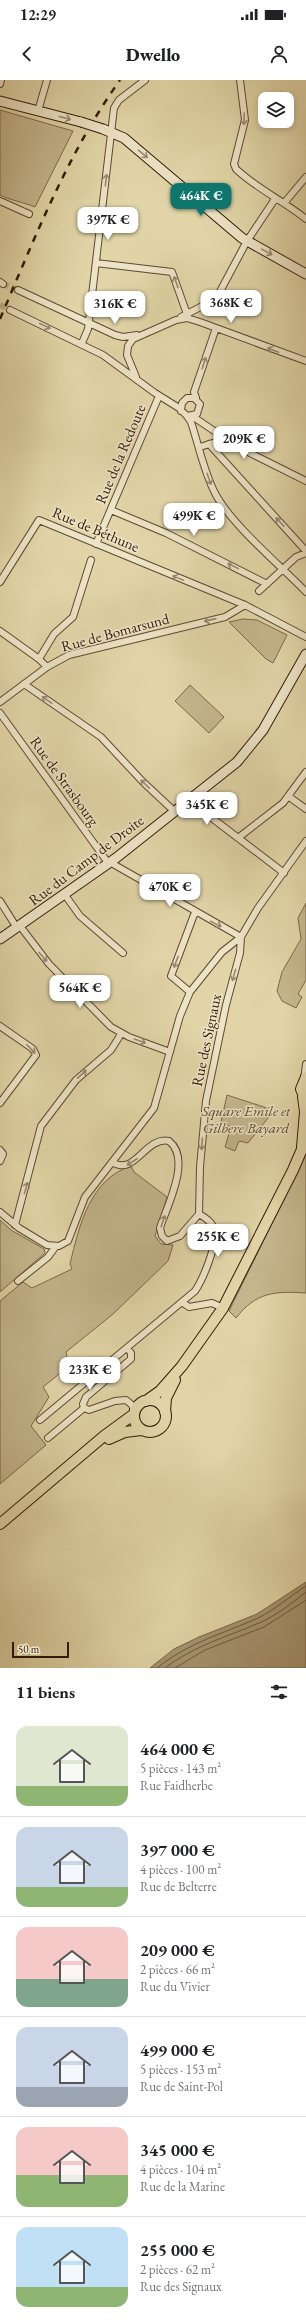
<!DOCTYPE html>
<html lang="fr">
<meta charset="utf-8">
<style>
:root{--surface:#fff;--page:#f6f6f6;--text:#202124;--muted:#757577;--line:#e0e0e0;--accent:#0f766e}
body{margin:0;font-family:"EB Garamond",serif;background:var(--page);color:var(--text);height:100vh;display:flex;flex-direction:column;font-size:15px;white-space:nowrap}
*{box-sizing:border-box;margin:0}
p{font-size:13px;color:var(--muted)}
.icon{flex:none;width:22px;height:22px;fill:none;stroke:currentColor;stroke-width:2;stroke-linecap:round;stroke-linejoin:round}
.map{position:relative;height:1588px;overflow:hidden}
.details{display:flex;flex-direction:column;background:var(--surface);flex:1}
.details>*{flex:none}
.tools{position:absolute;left:258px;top:12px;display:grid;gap:8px}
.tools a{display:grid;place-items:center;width:36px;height:36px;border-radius:8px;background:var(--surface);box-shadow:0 2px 6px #0003;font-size:20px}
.scale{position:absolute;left:12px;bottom:10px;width:57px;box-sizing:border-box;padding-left:4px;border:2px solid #341a08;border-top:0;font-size:11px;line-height:14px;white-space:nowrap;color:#341a08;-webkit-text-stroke:3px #ece4c6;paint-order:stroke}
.price{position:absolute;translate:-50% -34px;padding:0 9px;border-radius:8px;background:#fff;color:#222;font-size:13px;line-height:26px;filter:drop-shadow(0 1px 2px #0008)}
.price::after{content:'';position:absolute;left:50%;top:24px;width:12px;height:9px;margin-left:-6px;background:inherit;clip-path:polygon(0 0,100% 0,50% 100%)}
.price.selected{background:var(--accent);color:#fff}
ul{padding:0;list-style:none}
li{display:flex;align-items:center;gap:12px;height:100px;padding:0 16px}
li+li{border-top:1px solid var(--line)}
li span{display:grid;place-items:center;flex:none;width:112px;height:80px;border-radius:12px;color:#555}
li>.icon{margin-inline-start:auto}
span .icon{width:48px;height:48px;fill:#fffc;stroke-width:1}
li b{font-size:17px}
h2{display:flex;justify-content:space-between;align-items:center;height:48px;padding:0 16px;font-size:17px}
.status{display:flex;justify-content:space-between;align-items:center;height:28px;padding:0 20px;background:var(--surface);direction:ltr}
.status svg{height:11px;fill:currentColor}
header{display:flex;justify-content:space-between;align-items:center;height:52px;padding:0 16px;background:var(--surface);font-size:18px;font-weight:800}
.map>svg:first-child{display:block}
.green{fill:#c4b58c;stroke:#7c684a}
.water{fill:#a69571;stroke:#786447}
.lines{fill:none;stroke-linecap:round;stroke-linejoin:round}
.shore{stroke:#6d583c;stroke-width:1}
.street-tunnel{stroke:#beb087;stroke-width:6;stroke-dasharray:6 3;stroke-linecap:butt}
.street-casing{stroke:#5f4930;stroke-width:8}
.secondary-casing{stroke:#341a08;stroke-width:11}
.primary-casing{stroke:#341a08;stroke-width:12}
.street{stroke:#ece4c6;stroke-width:6}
.secondary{stroke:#ece4c6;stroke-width:9}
.primary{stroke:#e1d5a7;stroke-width:10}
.rail{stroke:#341a08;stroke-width:2.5;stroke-dasharray:7 7;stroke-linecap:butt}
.secondary-bridge-casing{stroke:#341a08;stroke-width:11;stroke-linecap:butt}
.secondary-bridge{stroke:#ece4c6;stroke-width:9}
.oneway{stroke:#998970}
.labels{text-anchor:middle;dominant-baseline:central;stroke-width:3;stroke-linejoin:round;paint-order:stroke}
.street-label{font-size:15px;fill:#341a08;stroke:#ece4c6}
.park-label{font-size:15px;font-style:italic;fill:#5f4830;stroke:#ece4c6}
</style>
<div class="status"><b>12:29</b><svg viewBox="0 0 49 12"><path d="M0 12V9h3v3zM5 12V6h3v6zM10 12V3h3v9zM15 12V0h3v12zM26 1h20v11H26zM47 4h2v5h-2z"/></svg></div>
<header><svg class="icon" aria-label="back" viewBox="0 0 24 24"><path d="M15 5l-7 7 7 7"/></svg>Dwello<svg class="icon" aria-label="person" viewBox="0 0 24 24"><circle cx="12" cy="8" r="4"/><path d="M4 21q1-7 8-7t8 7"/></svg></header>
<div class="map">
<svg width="306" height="1588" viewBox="0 0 306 1588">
<rect width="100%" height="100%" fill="#e1d5a7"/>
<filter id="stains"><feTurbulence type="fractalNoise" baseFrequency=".005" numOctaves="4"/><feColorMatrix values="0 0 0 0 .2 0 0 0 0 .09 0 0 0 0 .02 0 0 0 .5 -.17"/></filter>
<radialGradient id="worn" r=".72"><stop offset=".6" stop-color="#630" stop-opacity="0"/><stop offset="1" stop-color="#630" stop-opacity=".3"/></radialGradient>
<path class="green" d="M0,30L73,51L35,127C23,122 12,121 0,115Z
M243,539L257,540L287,555L273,583L266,579L229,542Z
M190,605L224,637L209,653L175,621Z
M306,823V900L298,914L302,917L296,928L282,921L277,911L282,892L301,859L298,838Z
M227,1015L267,1028V1032L272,1033L248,1063L239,1061L235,1071L225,1067L231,1047L221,1042Z
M306,1074V1213C275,1211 256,1212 236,1238L229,1231Z
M131,1086L134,1092L167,1117L155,1156L161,1164L173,1165L168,1181L113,1234L66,1272L69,1286L43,1307L49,1317L31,1346L46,1365L0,1404V1221L23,1202L32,1208L72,1189L70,1184C79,1146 90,1099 131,1086Z
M0,1140L11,1150L44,1169L45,1173L0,1212Z"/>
<path class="water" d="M306,1502V1588H150L174,1569L199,1557L257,1534Z"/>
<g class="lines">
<path class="shore" d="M157,1588C190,1562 220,1555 258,1538C275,1530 290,1516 306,1506
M165,1588C193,1566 227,1557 259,1543C276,1536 292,1523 306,1512
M175,1588L205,1570L264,1547L306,1520"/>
<path class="street-tunnel" d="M3,204L18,210
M0,225L10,230"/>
<defs>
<path id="street" d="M240,0L245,40L234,84L236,89C257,109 284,121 306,139
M0,4L1,0
M38,31L47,0
M0,121L29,134
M285,122L306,97
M96,183L172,192L188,237
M0,202L3,204
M18,210L115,255L123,257L137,255
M10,230L103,275L155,313L179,328L187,336L197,334L200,324L194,318H187L182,323L181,331
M181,237L216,219L247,161L275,119
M82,263L88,249L114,28L119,20L145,0
M136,297L127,275L128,266L133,259L176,240L187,238L200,242L306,281
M196,318L194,312L216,248
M187,336L191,342C199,366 204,393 216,415C233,446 280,485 306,512
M192,336L238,367L306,401
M209,364L306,471
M200,367L219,361L229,363
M111,430L166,453L267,504
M96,464L159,316
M0,502L39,440L245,525L306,557
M259,511L296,477L306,473
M0,551L39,579L47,587
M39,579L54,554L73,537L91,480
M24,604L101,657L143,702L174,731
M0,622L47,587L69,575L225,537L245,525
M0,633L106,780L241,857
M194,715L212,738L284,793
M288,716L306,729
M238,758L283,723L306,692
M65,815L80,836L123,873
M0,821L17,848
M20,846L49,884L111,947L129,957L170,972
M190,912L171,896L195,832
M0,946L33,969L36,975L0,1023
M304,1000L306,984
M0,1070L3,1074L0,1081
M112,1082C135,1097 145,1056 169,1061C192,1079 167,1126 160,1148L162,1156L167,1161L180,1156L199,1134
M0,1132L19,1148L47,1165L59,1166L68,1161L85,1117L154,1028L180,936L190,912L222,872L241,857L258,828L306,761
M199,1134L200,1087L206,1021L226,925L240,873L241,857
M15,1145L41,1046L76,1000L111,970L121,954
M18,1201L48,1177L56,1166
M183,1223L189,1227L212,1223L223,1228
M127,1268L131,1273V1279L86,1317L83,1324L84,1328L89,1330L115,1321L126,1320L132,1325L134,1331
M40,1340L195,1211C203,1199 218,1164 214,1149C212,1142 206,1138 199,1134
M48,1358L84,1328"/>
<path id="secondary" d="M0,21L81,42
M103,49L124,58L242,158L306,194
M0,859L116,778L237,682L263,650L306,574"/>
<path id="primary" d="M306,997L301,1009L306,1021
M302,1067L305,1032L303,1017
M134 1336a16 16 0 1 1 32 0a16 16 0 1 1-32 0Z
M146,1321L160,1311L182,1286L223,1228L293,1090L306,1060
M165,1332L166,1318L175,1300
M109,1359L125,1352L141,1350
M0,1444L104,1356L134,1334"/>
</defs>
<use href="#street" class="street-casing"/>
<use href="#secondary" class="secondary-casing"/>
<use href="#primary" class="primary-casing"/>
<use href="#street" class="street"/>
<use href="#secondary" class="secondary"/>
<use href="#primary" class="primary"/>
<path class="rail" d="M0,239C35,157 68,73 120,0"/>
<defs>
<path id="secondary-bridge" d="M81,42L103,49"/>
</defs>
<use href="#secondary-bridge" class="secondary-bridge-casing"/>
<use href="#secondary-bridge" class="secondary-bridge"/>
</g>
<defs><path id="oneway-shaft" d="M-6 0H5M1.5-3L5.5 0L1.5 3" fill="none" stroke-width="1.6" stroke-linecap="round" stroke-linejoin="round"/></defs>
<g class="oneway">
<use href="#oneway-shaft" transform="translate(65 38) rotate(15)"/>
<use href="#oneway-shaft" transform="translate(244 39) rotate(92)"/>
<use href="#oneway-shaft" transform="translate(143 74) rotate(40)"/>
<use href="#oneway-shaft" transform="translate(106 100) rotate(-83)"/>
<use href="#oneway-shaft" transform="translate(267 172) rotate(29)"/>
<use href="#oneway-shaft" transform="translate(176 202) rotate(-110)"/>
<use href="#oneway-shaft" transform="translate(45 246) rotate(25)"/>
<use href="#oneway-shaft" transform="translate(273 270) rotate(-159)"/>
<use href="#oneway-shaft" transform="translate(204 283) rotate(-72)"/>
<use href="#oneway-shaft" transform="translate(209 399) rotate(71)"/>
<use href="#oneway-shaft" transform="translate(280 442) rotate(-132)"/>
<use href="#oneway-shaft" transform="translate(233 486) rotate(-154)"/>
<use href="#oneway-shaft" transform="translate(178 498) rotate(-158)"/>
<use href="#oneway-shaft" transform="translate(210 540) rotate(167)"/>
<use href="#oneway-shaft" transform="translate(47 620) rotate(-145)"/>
<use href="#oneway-shaft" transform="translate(145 704) rotate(-136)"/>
<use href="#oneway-shaft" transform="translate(216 844) rotate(28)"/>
<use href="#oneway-shaft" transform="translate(43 877) rotate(49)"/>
<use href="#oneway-shaft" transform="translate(176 882) rotate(111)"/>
<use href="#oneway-shaft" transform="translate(234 895) rotate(106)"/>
<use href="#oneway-shaft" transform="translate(140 961) rotate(20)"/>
<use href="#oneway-shaft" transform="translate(31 969) rotate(46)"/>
<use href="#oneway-shaft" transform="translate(82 994) rotate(-43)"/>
<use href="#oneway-shaft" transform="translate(202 1064) rotate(94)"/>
<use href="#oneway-shaft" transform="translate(132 1082) rotate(147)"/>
<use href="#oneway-shaft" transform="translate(26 1108) rotate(-74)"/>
<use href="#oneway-shaft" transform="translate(163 1141) rotate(-71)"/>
</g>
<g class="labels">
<g class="street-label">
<text transform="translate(120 374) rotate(-67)">Rue de la Redoute</text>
<text transform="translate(96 449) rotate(23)">Rue de Béthune</text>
<text transform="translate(115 552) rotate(-15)">Rue de Bomarsund</text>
<text transform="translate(65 701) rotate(54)">Rue de Strasbourg</text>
<text transform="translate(86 780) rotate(-37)">Rue du Camp de Droite</text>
<text transform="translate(206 960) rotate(-78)">Rue des Signaux</text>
</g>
<g class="park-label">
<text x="246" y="1030">Square Emile et<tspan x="246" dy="17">Gilbere Bayard</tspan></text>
</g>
</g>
<rect width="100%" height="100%" filter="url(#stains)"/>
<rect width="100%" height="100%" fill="url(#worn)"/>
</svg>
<div class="tools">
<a><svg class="icon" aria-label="layers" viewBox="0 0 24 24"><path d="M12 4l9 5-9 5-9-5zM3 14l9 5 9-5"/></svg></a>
</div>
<div class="scale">50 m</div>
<b class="price selected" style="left:201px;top:137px">464K €</b>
<b class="price" style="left:108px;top:161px">397K €</b>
<b class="price" style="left:231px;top:244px">368K €</b>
<b class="price" style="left:115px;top:245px">316K €</b>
<b class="price" style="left:244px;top:380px">209K €</b>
<b class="price" style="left:194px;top:457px">499K €</b>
<b class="price" style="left:207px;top:746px">345K €</b>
<b class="price" style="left:170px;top:828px">470K €</b>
<b class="price" style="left:80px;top:929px">564K €</b>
<b class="price" style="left:218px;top:1178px">255K €</b>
<b class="price" style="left:90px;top:1311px">233K €</b>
</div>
<section class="details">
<h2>11 biens<svg class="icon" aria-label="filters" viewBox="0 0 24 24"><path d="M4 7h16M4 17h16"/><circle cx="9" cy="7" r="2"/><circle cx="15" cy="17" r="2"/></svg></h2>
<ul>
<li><span style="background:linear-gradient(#dfe7d0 75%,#8fb573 0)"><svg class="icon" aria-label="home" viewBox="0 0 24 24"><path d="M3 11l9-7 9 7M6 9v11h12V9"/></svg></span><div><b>464 000 €</b><p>5 pièces · 143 m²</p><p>Rue Faidherbe</p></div></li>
<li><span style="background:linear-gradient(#c9d6e8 75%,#8fb573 0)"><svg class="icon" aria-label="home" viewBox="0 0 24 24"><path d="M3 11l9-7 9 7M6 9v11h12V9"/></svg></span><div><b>397 000 €</b><p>4 pièces · 100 m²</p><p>Rue de Belterre</p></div></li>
<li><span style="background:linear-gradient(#f6c9c9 65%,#7fa58c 0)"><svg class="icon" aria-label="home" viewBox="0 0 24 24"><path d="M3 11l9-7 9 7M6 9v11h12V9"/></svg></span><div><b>209 000 €</b><p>2 pièces · 66 m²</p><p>Rue du Vivier</p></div></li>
<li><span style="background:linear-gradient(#c9d6e8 75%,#9aa5b1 0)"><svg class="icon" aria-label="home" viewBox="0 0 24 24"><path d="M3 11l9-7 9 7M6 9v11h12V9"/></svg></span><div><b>499 000 €</b><p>5 pièces · 153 m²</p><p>Rue de Saint-Pol</p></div></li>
<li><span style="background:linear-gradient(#f6c9c9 60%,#8fb573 0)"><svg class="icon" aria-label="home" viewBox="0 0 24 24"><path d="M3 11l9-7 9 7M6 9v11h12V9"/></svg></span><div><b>345 000 €</b><p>4 pièces · 104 m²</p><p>Rue de la Marine</p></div></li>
<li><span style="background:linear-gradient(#bfe0f5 75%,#8fb573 0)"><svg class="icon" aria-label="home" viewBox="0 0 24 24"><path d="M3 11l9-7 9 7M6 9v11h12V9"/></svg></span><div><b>255 000 €</b><p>2 pièces · 62 m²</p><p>Rue des Signaux</p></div></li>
</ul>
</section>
